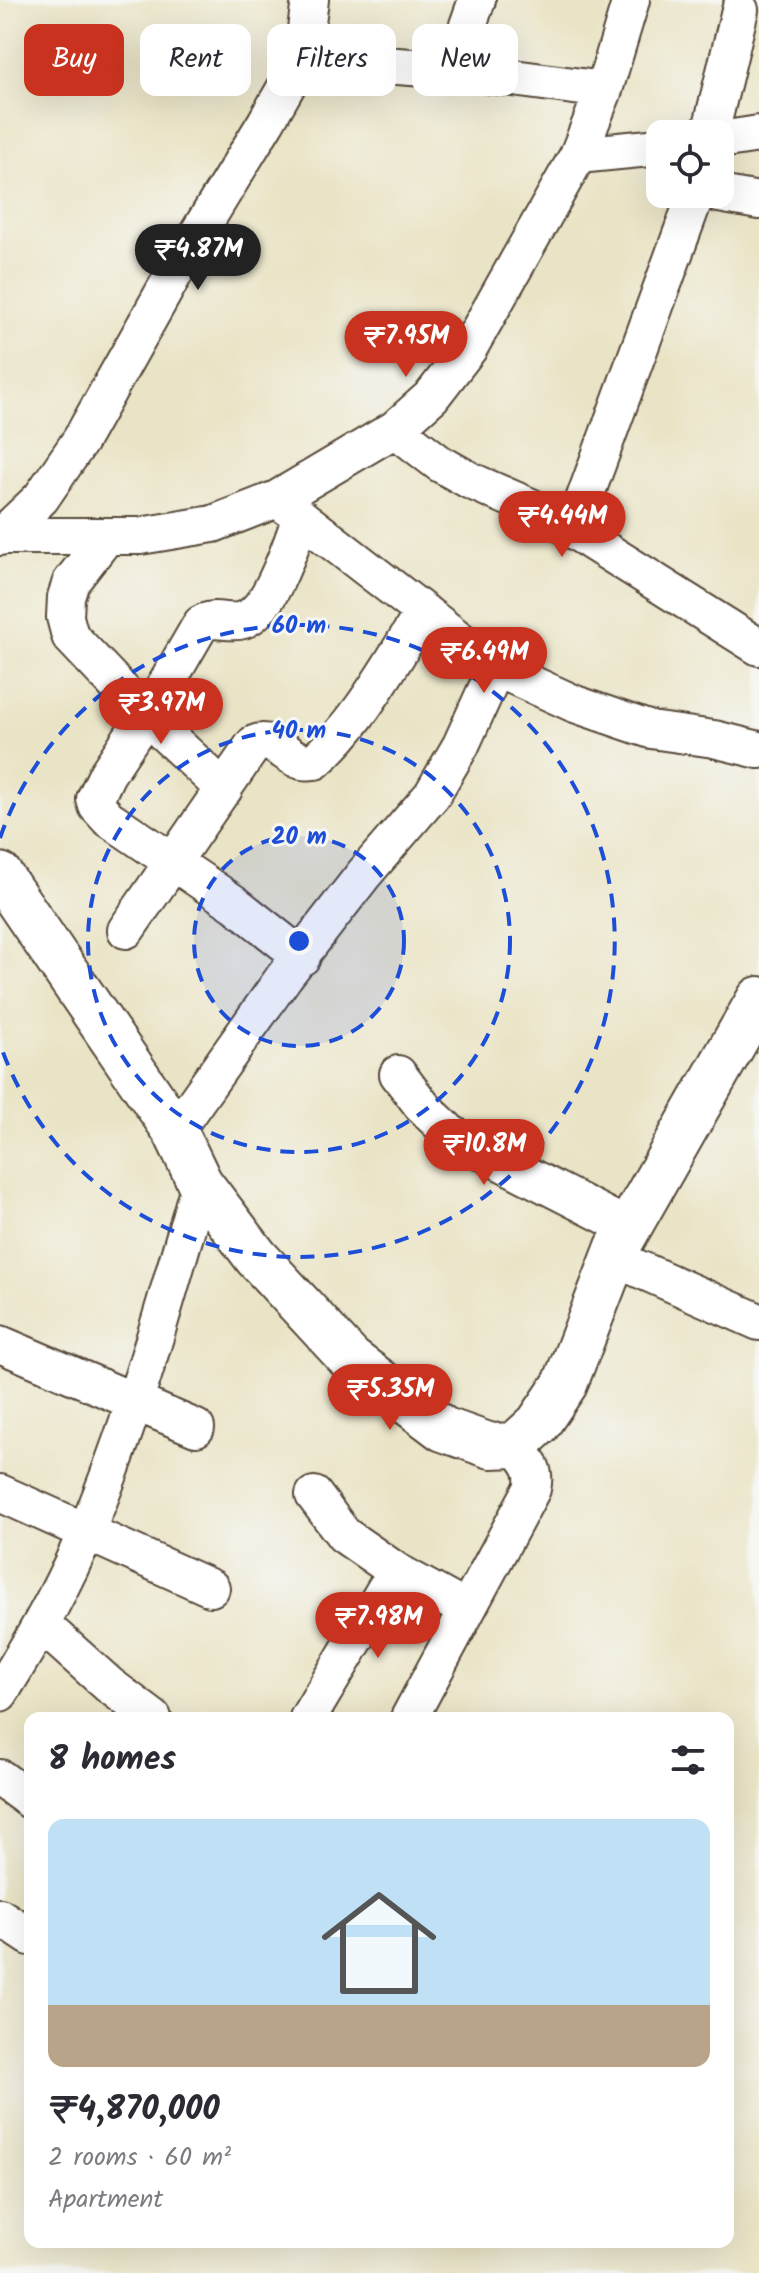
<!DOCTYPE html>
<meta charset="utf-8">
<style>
:root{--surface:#fff;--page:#f7f7f7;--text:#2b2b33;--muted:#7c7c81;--accent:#c8321e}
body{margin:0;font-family:Kalam,sans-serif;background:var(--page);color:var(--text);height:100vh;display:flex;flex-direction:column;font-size:30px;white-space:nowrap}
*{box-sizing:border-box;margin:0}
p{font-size:26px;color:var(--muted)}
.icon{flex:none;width:44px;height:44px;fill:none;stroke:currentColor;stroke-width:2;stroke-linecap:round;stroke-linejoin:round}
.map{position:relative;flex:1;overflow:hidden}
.panel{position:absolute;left:24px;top:1712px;width:710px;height:536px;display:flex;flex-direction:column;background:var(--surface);border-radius:16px;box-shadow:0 8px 32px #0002}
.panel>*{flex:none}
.guide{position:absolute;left:24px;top:24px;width:712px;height:72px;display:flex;gap:16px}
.controls{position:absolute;left:646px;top:120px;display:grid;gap:16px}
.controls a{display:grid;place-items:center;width:88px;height:88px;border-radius:16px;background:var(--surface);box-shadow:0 8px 32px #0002;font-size:40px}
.price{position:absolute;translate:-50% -68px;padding:0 18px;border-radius:28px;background:var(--accent);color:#fff;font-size:26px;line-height:52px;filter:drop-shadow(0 2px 4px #0008)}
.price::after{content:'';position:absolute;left:50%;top:48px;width:24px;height:18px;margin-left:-12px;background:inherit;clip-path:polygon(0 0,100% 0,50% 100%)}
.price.on{background:#222;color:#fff}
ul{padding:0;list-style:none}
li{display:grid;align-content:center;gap:16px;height:424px;padding:0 24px}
li span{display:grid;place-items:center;height:248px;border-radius:16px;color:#555}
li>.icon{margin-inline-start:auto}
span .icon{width:144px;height:144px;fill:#fffc;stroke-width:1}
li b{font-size:34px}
h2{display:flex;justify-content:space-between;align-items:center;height:96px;padding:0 24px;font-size:34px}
.pill{padding:0 28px;border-radius:16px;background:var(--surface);box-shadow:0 8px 32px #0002;font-size:28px;line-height:72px}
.pill.on{background:var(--accent);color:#fff}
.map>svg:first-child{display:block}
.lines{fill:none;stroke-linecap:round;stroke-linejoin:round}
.street-casing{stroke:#554637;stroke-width:40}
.secondary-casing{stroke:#554637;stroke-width:48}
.street{stroke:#fff;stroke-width:36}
.secondary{stroke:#fff;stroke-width:44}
.ring{fill:none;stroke:#1d4ed8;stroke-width:4;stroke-dasharray:14 10}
.centre{fill:#1d4ed8;stroke:#f6f6f2;stroke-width:4}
.ring-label{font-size:24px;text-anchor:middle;font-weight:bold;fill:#1d4ed8;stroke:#f6f6f2;stroke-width:6;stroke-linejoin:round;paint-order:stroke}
</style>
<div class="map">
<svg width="759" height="2273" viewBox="0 0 759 2273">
<rect width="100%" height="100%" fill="#f6f6f2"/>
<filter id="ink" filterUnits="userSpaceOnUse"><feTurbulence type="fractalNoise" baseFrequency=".0125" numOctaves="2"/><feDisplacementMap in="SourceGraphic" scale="16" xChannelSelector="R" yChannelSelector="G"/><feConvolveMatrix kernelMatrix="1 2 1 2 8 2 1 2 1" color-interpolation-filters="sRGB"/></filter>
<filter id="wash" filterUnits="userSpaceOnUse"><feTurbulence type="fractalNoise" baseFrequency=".006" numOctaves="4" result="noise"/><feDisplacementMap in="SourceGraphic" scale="32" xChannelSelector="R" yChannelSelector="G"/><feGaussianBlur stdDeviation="1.8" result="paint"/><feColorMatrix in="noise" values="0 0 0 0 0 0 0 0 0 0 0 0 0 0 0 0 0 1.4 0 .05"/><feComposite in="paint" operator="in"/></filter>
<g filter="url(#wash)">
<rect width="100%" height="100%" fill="#eae4c6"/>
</g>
<g filter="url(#ink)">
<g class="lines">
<defs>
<path id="street" d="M302,59L452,70L604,90
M452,70L477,0
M710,134L740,10
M720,140L759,134
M578,155L660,147
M719,194L759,201
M395,429L439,463L471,481L531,507L573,530L759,647
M285,505L496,668L575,704L651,730L714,739L759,750
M301,517C292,542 271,611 243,620C228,625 215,615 201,624L164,688L107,774L95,799L97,806L108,818L235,904L302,957
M573,530L696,194
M1,536H140L213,524L277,499L395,429L432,396L469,348L578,155L604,90L631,0
M107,536L71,582L66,597L65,617L70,636L146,716L224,789
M0,537L41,498L80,441L180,263L266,122L302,59L310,0
M126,930L254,744C273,736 285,756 302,761C306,762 311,761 315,761C361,721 391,662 424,612
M398,1074L423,1107L450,1133L503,1163L630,1228
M175,1131L284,977L364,874L432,795L461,745L496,668
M614,1258L759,1322
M0,1344L196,1428
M0,1493L211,1588
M314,1495L344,1535L396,1571L467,1610
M41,1624L109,1685L153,1718
M0,1693C32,1642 63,1588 86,1532C134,1419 166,1300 200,1183
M308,1718L396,1571
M409,1718L532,1489C537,1469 527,1460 515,1445
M0,1778L30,1800
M0,1917L30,1937"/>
<path id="secondary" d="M0,875L175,1131L200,1183L256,1257L350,1359L443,1429L491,1446L515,1445L538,1424L565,1384L618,1247L759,999"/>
</defs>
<use href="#street" class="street-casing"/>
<use href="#secondary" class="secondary-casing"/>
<use href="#street" class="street"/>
<use href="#secondary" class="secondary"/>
</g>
</g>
<circle cx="299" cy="941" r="105" fill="#1d4ed8" fill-opacity=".12"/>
<g class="ring">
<circle cx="299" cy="941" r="105"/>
<circle cx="299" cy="941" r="211"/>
<path d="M0 838A316 316 0 1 1 0 1044"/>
</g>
<circle cx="299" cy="941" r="12" class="centre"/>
<g class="ring-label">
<text x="299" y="633">60 m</text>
<text x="299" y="738">40 m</text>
<text x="299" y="844">20 m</text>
</g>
</svg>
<div class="controls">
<a><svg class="icon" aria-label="locate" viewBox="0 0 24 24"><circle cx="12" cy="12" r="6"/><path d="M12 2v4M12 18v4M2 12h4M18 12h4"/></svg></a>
</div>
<b class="price on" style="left:198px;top:292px">₹4.87M</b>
<b class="price" style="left:406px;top:379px">₹7.95M</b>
<b class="price" style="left:562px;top:559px">₹4.44M</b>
<b class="price" style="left:484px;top:695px">₹6.49M</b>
<b class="price" style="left:161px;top:746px">₹3.97M</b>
<b class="price" style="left:484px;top:1187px">₹10.8M</b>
<b class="price" style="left:390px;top:1432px">₹5.35M</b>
<b class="price" style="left:378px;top:1660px">₹7.98M</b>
<div class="guide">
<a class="pill on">Buy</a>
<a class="pill">Rent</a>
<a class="pill">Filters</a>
<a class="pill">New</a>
</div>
<section class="panel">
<h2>8 homes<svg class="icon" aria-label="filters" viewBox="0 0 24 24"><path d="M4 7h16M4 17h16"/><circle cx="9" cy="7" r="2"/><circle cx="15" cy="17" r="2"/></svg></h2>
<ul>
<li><span style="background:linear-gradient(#bfe0f5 75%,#b9a48a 0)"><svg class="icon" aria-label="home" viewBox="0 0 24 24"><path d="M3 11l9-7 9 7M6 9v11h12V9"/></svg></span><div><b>₹4,870,000</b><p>2 rooms · 60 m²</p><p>Apartment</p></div></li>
</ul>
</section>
</div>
